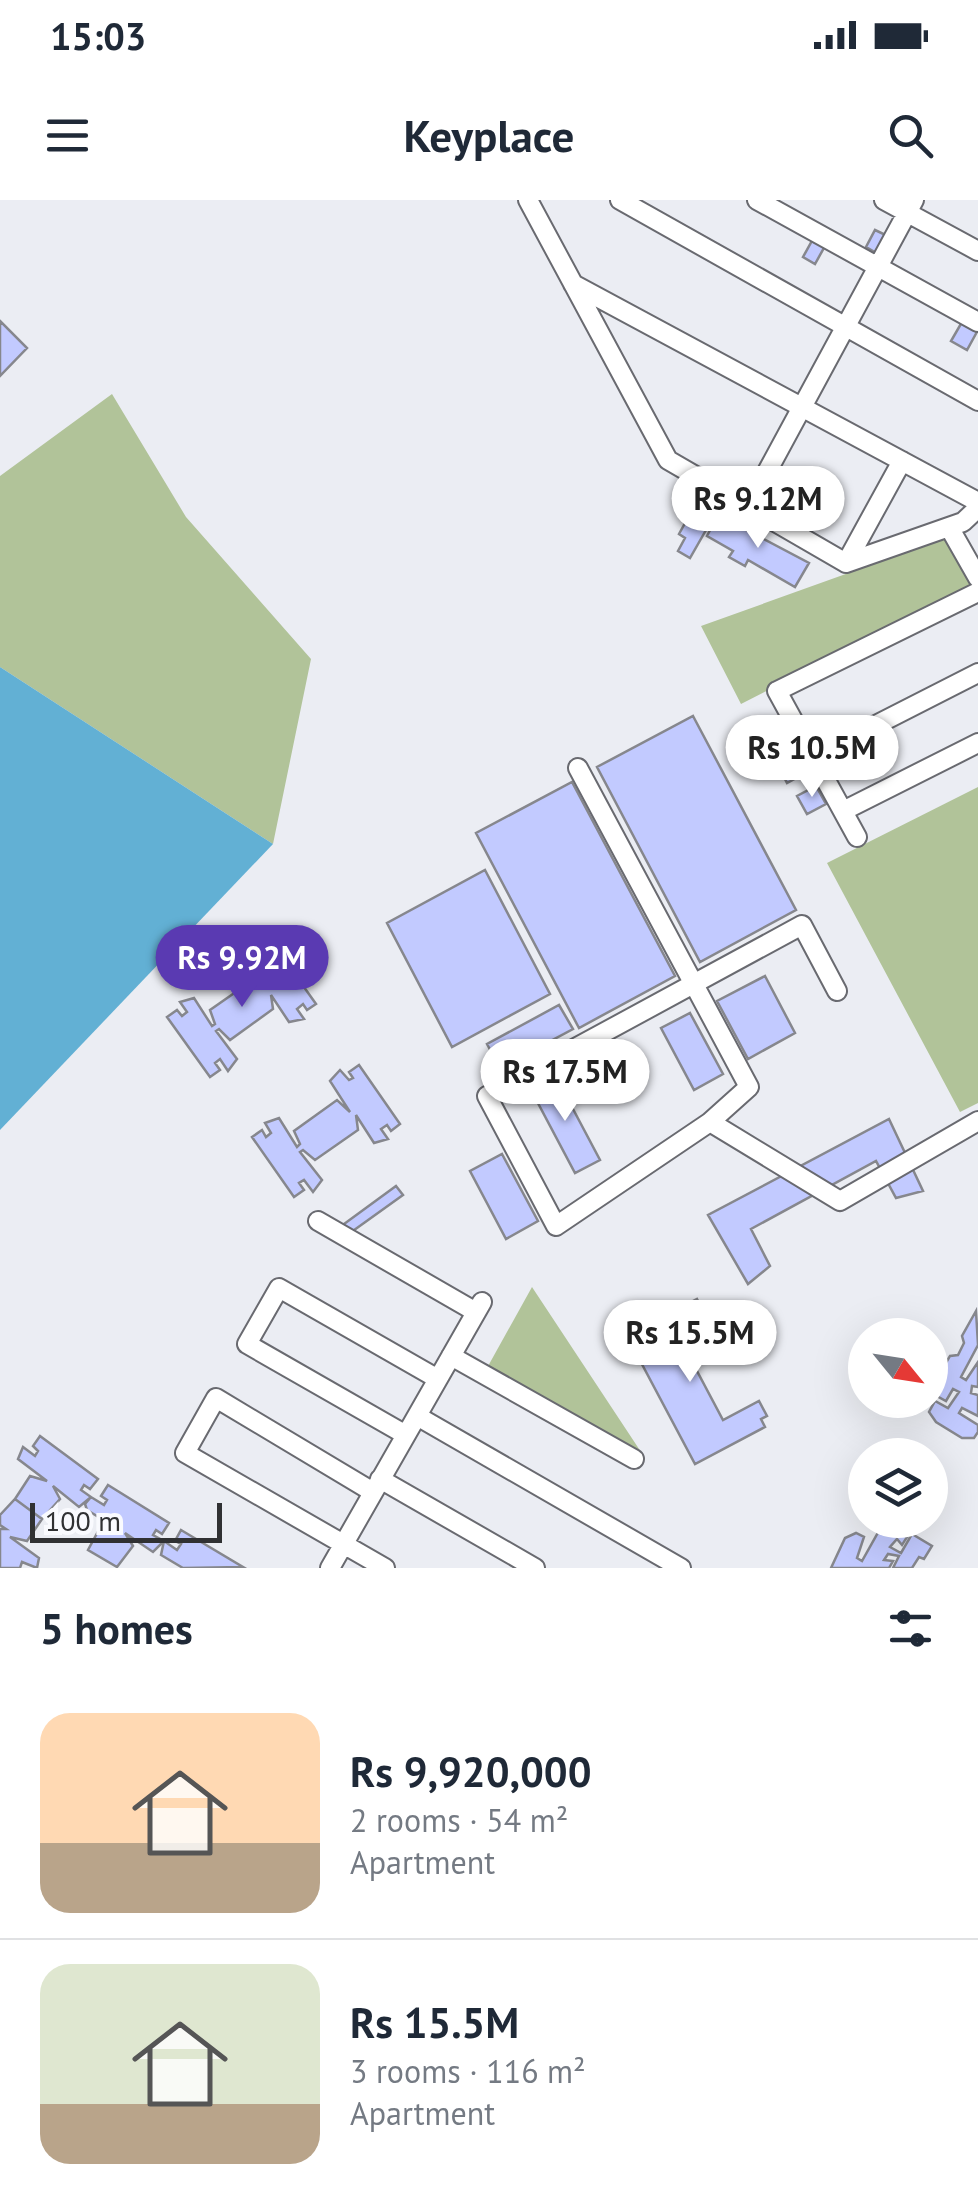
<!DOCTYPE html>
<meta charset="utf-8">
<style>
:root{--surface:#fff;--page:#f6f6f7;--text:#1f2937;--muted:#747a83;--line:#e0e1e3;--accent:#5a3ab2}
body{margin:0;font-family:"PT Sans",sans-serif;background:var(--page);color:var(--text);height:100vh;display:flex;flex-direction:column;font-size:38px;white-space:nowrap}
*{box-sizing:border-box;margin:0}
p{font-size:32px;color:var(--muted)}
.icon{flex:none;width:55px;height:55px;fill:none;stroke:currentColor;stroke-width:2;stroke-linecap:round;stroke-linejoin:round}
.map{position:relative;height:1368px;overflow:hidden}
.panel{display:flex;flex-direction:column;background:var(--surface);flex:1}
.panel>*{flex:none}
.needle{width:65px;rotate:120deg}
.fabs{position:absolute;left:848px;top:1118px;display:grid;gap:20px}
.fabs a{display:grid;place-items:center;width:100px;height:100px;border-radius:50%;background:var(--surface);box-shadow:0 10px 40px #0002;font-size:50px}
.scale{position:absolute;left:30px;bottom:25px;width:192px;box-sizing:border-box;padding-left:10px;border:5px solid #303133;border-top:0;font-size:28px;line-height:35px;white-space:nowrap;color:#303133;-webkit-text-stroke:8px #f9fafe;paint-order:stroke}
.price{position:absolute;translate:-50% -85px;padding:0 22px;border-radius:35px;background:#fff;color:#222;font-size:32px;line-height:65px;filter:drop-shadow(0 2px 5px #0008)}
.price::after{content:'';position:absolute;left:50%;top:60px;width:30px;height:22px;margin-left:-15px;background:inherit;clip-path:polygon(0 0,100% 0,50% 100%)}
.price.on{background:var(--accent);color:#fff}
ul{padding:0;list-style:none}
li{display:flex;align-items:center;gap:30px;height:250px;padding:0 40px}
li+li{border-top:2px solid var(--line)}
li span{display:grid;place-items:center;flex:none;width:280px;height:200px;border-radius:30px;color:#555}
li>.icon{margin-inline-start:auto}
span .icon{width:120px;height:120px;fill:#fffc;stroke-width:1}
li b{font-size:42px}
h2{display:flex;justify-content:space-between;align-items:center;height:120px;padding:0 40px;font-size:42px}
.status{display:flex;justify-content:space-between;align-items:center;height:70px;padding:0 50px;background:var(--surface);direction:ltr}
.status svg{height:28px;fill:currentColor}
header{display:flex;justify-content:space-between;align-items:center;height:130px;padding:0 40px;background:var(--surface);font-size:45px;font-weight:600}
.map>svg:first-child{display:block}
.green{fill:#b1c399}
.water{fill:#62b0d4}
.building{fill:#c2caff;stroke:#86878d;stroke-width:2.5}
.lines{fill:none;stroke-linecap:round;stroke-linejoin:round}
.minor-casing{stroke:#696a70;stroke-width:22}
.minor{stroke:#fff;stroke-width:18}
</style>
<div class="status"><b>15:03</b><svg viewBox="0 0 49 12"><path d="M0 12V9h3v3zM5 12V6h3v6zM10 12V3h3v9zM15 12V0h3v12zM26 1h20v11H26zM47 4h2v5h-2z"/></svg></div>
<header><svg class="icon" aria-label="menu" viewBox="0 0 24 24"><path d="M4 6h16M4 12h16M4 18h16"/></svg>Keyplace<svg class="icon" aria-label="search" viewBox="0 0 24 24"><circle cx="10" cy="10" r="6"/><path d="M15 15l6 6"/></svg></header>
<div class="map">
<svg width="978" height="1368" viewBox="0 0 978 1368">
<rect width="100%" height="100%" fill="#ebedf3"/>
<path class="green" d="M112,194L186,317L311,459L273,644L0,467V276Z
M949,337L973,385L741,504L701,426Z
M978,587V903L960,912L827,663Z
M532,1087L643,1255L487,1168Z"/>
<path class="water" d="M0,467L273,644L0,930Z"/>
<path class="building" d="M875,30L890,37L880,55L866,47Z
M813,39L825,46L815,64L803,57Z
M0,121L27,148L0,176Z
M962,122L978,130L967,150L951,141Z
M695,305L714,316L690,358L678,351L685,338L679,334Z
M718,315L809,363L795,387L748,360L745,366L729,357L733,351L707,336Z
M693,516L796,710L700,762L597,567Z
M800,553L809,571L787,583L778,565Z
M572,582L675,776L579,828L476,633Z
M816,586L826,604L807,614L797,596Z
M485,670L550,794L452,847L387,723Z
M274,745L316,804L307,810L303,804L297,809L304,819L289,822L271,795L273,809L230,840L219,829L216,831L237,859L228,871L220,859L215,863L220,870L210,877L167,817L177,810L182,816L187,812L180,802L194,798L212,826L215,824L210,810L253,780L268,789L245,760L255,749L265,760L268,757L264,752Z
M765,776L795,833L748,859L717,801Z
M559,805L573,829L500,868L487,844Z
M690,813L723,874L694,890L661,828Z
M359,865L400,924L391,931L387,925L381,929L388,939L374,943L356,915L358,930L315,960L303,950L300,952L322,980L313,992L304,980L299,983L304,990L294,997L252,937L262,930L266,937L271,933L265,923L279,918L297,947L300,944L294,931L337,900L350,912L330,881L340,870L349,880L353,878L349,872Z
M555,875L600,960L575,973L530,888Z
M889,919L923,991L896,998L876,961L751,1029L770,1066L748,1084L708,1015Z
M502,954L538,1021L506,1039L470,971Z
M396,986L403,995L350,1033L344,1024Z
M697,1099L701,1106L707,1104L714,1118L679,1137L723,1220L759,1201L767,1216L761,1219L765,1227L695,1264L627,1136Z
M976,1111L978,1145L961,1177L966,1180L978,1162V1187L972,1186L971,1193L978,1195V1216L962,1208L959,1213L978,1225V1232L974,1238H962L936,1222L929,1212L935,1201L948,1208L959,1192L953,1189L946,1201L935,1195V1182L950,1156L958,1155L964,1143L962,1136Z
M40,1236L98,1279L90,1289L84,1285L81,1290L91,1297L79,1307L53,1286L60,1299L42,1319L15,1299L30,1276L47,1281L18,1259L23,1247L35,1256L38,1251L33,1246Z
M108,1285L169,1323L162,1334L156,1330L153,1335L164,1341L153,1352L125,1333L133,1346L117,1367L88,1350L101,1326L118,1329L87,1310L85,1304L91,1297L104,1305L107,1300L101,1296Z
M15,1299L42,1319L27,1341L10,1337L39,1358L37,1368L22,1362L20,1368H0V1329H6L0,1325V1315Z
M885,1320H909L897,1327L909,1334L902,1345L897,1339L890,1347L901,1353L912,1334L932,1346L924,1359L919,1357L912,1368H893L899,1356L888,1354L884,1360L893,1361L889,1368H831L845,1338L856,1333L864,1337L857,1358L862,1361Z
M181,1330L243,1367L183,1368L161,1355L164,1341L177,1350L181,1344L175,1341Z"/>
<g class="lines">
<defs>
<path id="minor" d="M528,0L668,260L846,363L963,322L978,308
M620,0L978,201
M757,0L978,122
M884,0L978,51
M573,84L978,302
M748,307L914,0
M949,327L978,378
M846,363L902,261
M813,557L978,473
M578,568L749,887L710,922
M843,611L978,543
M857,637L777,491L978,392
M837,791L802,725L487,896L556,1026L710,922L840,1001L978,921
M318,1021L476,1112
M451,1156L634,1259
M417,1216L681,1368
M406,1235L247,1144L279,1088L438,1179
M380,1279L535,1368
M373,1292L216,1198L185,1253L385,1368
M330,1368L482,1102"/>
</defs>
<use href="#minor" class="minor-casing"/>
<use href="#minor" class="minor"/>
</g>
</svg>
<div class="fabs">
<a><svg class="needle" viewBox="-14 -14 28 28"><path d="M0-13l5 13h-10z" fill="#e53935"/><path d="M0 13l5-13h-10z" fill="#747a83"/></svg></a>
<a><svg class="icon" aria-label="layers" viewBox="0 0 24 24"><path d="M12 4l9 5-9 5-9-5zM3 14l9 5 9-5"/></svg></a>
</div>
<div class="scale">100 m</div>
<b class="price" style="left:758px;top:351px">Rs 9.12M</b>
<b class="price" style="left:812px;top:600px">Rs 10.5M</b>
<b class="price on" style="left:242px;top:810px">Rs 9.92M</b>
<b class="price" style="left:565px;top:924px">Rs 17.5M</b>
<b class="price" style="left:690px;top:1185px">Rs 15.5M</b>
</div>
<section class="panel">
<h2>5 homes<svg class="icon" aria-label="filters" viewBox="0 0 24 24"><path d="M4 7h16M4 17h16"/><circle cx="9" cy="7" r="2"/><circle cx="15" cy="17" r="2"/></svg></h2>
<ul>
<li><span style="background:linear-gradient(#ffd9b3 65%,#b9a48a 0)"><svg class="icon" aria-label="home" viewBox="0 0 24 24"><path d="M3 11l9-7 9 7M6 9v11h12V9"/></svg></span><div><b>Rs 9,920,000</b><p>2 rooms · 54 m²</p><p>Apartment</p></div></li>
<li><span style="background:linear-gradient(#dfe7d0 70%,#b9a48a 0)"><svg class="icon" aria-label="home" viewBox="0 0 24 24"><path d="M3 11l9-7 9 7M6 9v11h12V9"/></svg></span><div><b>Rs 15.5M</b><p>3 rooms · 116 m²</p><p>Apartment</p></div></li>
</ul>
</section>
